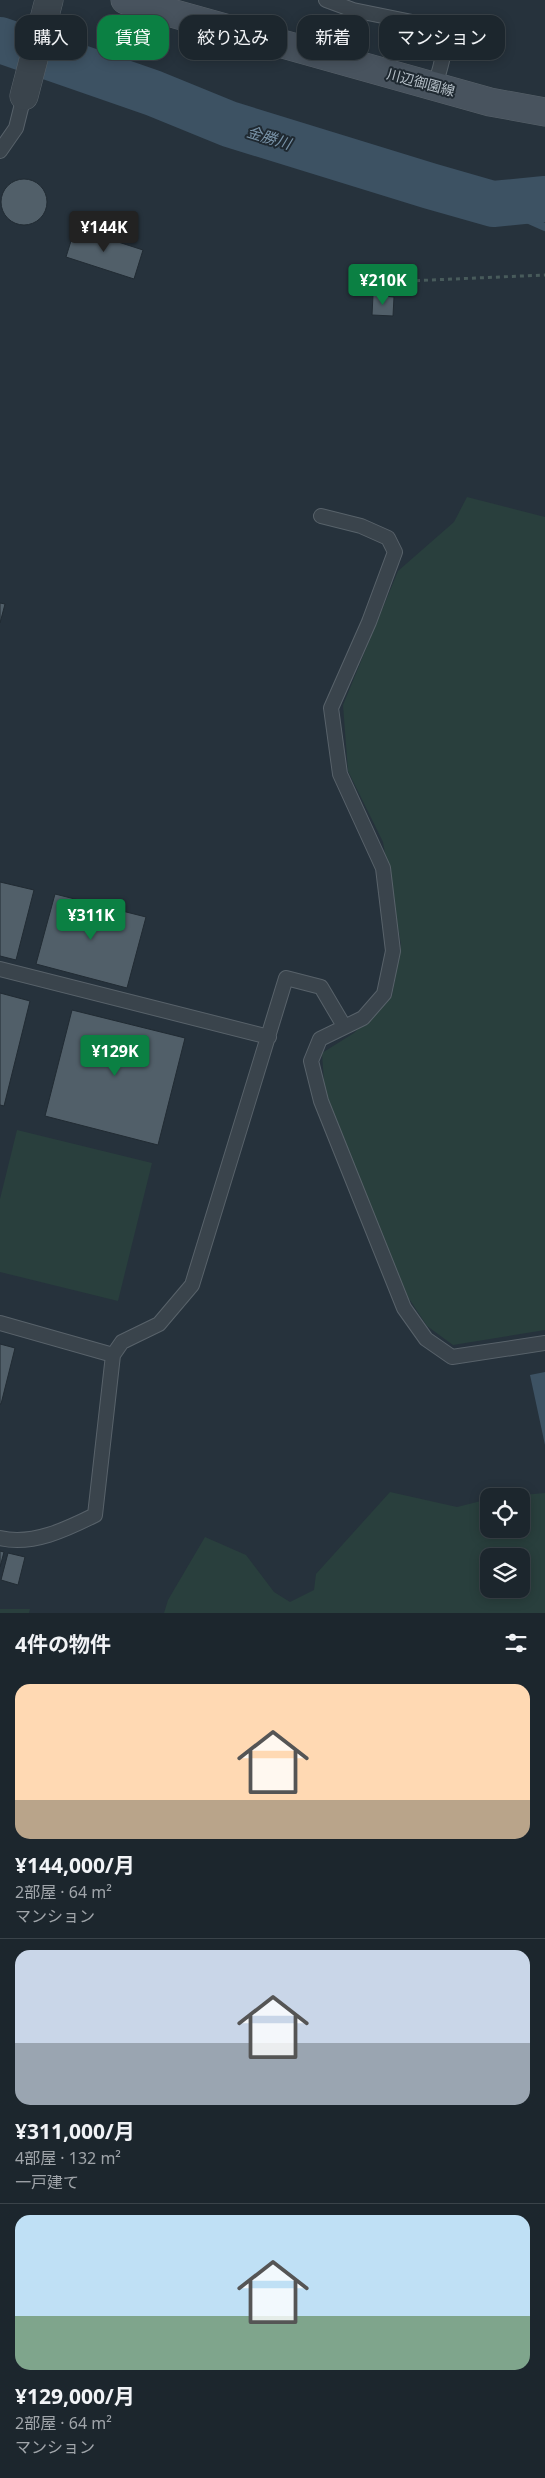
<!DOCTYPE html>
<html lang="ja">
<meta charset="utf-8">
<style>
:root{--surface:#1c262d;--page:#293239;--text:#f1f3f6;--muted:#a0a5aa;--line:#3a4349;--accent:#0b8043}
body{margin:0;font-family:"Noto Sans","Noto Sans JP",sans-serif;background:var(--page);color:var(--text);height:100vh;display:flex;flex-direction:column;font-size:19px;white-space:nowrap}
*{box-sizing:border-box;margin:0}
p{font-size:16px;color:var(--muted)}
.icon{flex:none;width:28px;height:28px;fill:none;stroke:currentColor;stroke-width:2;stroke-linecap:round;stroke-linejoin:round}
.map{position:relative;height:1613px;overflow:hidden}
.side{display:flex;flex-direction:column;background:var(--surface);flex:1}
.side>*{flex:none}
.hud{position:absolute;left:15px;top:15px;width:515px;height:45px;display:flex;gap:10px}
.controls{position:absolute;left:480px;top:1488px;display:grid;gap:10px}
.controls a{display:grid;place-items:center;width:50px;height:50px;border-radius:10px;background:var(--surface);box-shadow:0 2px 12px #0003,0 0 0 1px var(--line);font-size:25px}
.price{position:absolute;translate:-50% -42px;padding:0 11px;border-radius:5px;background:var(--accent);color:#fff;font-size:16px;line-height:32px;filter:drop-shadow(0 1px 2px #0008)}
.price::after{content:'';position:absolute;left:50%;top:30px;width:15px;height:11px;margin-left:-8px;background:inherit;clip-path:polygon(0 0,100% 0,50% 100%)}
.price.current{background:#222;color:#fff}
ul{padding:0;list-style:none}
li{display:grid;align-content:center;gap:10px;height:265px;padding:0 15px}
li+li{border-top:1px solid var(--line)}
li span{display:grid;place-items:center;height:155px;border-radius:15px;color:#555}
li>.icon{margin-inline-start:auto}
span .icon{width:90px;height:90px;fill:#fffc;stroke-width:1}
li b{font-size:21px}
h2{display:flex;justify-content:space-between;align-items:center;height:60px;padding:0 15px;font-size:21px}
.chip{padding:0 18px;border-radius:15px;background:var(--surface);box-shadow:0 2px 12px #0003,0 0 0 1px var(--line);font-size:18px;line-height:45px}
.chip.current{background:var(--accent);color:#fff}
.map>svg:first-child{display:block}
.green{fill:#293f3d;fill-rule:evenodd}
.water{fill:#3d5263}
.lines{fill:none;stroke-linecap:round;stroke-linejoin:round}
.stream{stroke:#3d5263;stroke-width:8}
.river{stroke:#3d5263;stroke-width:46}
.building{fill:#515f69;stroke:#212b33}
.lane-casing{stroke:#58626a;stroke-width:16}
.street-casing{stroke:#58626a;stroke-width:29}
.secondary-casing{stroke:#58626a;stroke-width:29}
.path{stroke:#485b5b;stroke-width:3;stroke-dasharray:4 4;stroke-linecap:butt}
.lane{stroke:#3a444c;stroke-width:14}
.street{stroke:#3a444c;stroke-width:28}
.secondary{stroke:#48535e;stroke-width:28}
.labels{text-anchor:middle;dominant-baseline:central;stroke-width:4;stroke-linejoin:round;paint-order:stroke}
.street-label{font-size:14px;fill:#b5bfc7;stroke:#1f2931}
.water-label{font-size:15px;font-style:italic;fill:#7993a8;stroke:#1f2931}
</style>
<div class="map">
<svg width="545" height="1613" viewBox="0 0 545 1613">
<rect width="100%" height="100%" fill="#26323c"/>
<path class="green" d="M467,497L545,517V1330L453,1345L427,1326L408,1297L325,1097L322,1053L354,1033L392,996L401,944L383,842L348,771L343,705L398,571L454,522Z
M17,1130L152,1163L118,1301L0,1272V1199Z
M390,1492L457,1507L489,1499V1529H521V1496H511L545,1493V1613H164L168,1600L205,1537L246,1555L274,1592L290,1602L314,1590L316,1574ZM521,1556V1589H489V1556Z
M0,1609H30L29,1613H0Z"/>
<path class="water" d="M545,1372V1445L530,1375Z"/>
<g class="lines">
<path class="stream" d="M493,204L545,227"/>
<path class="river" d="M0,40L153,93L229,124L430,186L493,204L545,199"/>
</g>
<path class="building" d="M1 202a23 23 0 1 1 46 0a23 23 0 1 1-46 0Z
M75,228L143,250L134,279L66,257Z
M373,295L394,297L393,316L372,315Z
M0,603L5,604L0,623Z
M0,882L34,890L16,960L0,956Z
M55,894L146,917L127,988L36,964Z
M0,993L30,1001L4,1106L0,1105Z
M72,1010L185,1038L158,1145L45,1116Z
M0,1344L15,1348L1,1404H0Z
M0,1551L4,1552L0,1567Z
M8,1553L25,1557L18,1585L1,1580Z"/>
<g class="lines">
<defs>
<path id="lane" d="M326,0L353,10L422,24C454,39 442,59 435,86
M0,151L16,128L24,96
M321,516L361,526L388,538L395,552L369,622L331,708L340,774L383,868L393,951L384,994L363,1018L320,1039L311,1061L321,1101L404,1308L426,1339L452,1357L545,1343
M0,969L269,1037
M0,1323L113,1355L122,1342L159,1324L192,1285L286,978L321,987L344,1026
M0,1538C32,1546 67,1529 95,1515L113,1355"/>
<path id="street" d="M24,96L49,0"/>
<path id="secondary" d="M125,0L490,102L545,112"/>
</defs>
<use href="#lane" class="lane-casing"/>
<use href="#street" class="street-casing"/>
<use href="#secondary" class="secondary-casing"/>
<path class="path" d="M408,281L545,275"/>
<use href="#lane" class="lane"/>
<use href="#street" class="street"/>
<use href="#secondary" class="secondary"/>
</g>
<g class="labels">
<g class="street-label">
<text transform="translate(421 82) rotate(15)">川辺御園線</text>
</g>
<g class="water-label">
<text transform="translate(269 137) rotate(17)">金勝川</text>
</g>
</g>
</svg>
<div class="controls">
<a><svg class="icon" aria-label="locate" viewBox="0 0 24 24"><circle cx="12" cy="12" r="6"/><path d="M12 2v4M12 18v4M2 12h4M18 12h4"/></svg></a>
<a><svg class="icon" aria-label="layers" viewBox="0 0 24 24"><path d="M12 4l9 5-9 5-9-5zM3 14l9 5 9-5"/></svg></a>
</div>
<b class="price current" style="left:104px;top:253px">¥144K</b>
<b class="price" style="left:383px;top:306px">¥210K</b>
<b class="price" style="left:91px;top:941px">¥311K</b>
<b class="price" style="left:115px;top:1077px">¥129K</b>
<div class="hud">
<a class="chip">購入</a>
<a class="chip current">賃貸</a>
<a class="chip">絞り込み</a>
<a class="chip">新着</a>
<a class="chip">マンション</a>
</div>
</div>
<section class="side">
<h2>4件の物件<svg class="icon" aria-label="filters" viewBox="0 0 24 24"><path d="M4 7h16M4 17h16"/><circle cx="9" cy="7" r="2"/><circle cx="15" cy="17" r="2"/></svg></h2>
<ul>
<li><span style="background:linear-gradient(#ffd9b3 75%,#b9a48a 0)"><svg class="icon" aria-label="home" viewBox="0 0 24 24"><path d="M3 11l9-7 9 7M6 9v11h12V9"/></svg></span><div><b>¥144,000/月</b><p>2部屋 · 64 m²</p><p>マンション</p></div></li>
<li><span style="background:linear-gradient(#c9d6e8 60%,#9aa5b1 0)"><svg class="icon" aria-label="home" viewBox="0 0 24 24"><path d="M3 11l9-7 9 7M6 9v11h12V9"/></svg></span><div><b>¥311,000/月</b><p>4部屋 · 132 m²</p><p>一戸建て</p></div></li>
<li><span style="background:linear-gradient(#bfe0f5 65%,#7fa58c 0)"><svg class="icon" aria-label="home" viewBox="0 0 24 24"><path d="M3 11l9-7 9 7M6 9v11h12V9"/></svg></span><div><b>¥129,000/月</b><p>2部屋 · 64 m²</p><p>マンション</p></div></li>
</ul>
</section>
